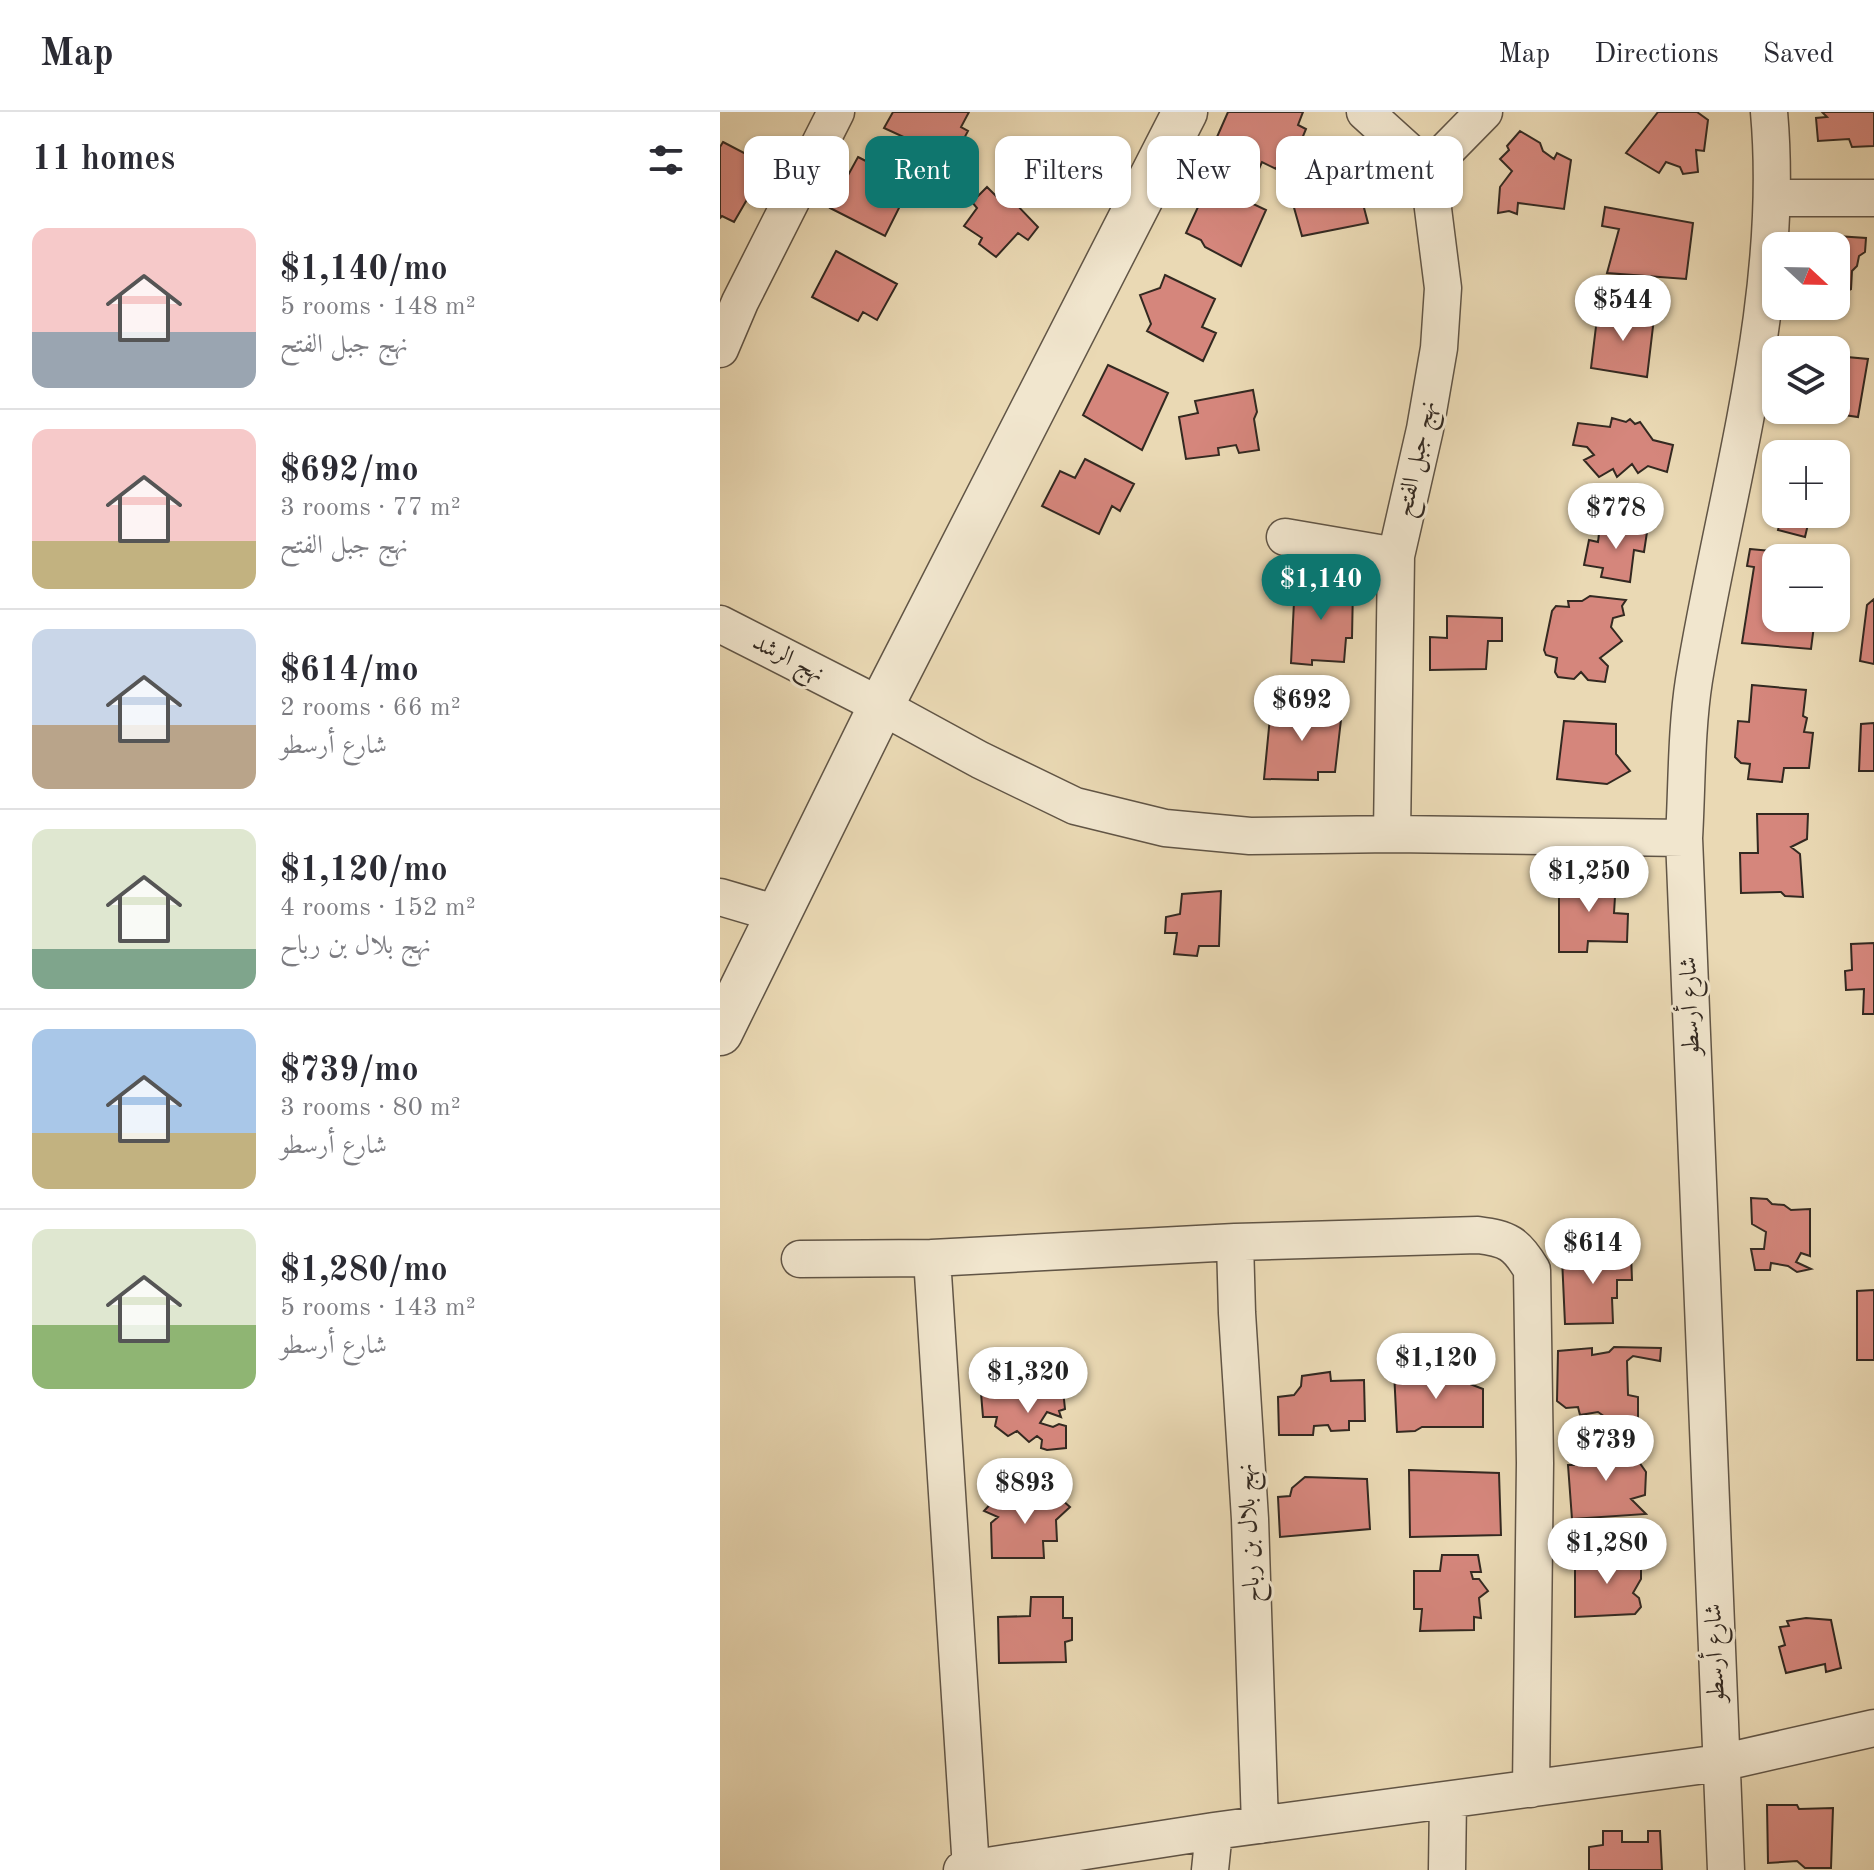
<!DOCTYPE html>
<meta charset="utf-8">
<style>
:root{--surface:#fff;--page:#f7f7f7;--text:#2b2b33;--muted:#7c7c81;--line:#e1e1e2;--accent:#0f766e}
body{margin:0;font-family:"Old Standard TT",Amiri,serif;background:var(--page);color:var(--text);height:100vh;display:flex;flex-direction:column;font-size:30px;white-space:nowrap}
*{box-sizing:border-box;margin:0}
p{font-size:26px;color:var(--muted)}
.icon{flex:none;width:44px;height:44px;fill:none;stroke:currentColor;stroke-width:2;stroke-linecap:round;stroke-linejoin:round}
.map{position:relative;flex:1;overflow:hidden}
.side{display:flex;flex-direction:column;background:var(--surface);width:720px}
.side>*{flex:none}
.banner{position:absolute;left:24px;top:24px;width:760px;height:72px;display:flex;gap:16px}
.needle{width:52px;rotate:112deg}
.buttons{position:absolute;left:1042px;top:120px;display:grid;gap:16px}
.buttons a{display:grid;place-items:center;width:88px;height:88px;border-radius:16px;background:var(--surface);box-shadow:0 2px 6px #0004;font-size:40px}
.price{position:absolute;translate:-50% -68px;padding:0 18px;border-radius:28px;background:#fff;color:#222;font-size:26px;line-height:52px;filter:drop-shadow(0 2px 4px #0008)}
.price::after{content:'';position:absolute;left:50%;top:48px;width:24px;height:18px;margin-left:-12px;background:inherit;clip-path:polygon(0 0,100% 0,50% 100%)}
.price.current{background:var(--accent);color:#fff}
ul{padding:0;list-style:none}
li{display:flex;align-items:center;gap:24px;height:200px;padding:0 32px}
li+li{border-top:2px solid var(--line)}
li span{display:grid;place-items:center;flex:none;width:224px;height:160px;border-radius:16px;color:#555}
li>.icon{margin-inline-start:auto}
span .icon{width:96px;height:96px;fill:#fffc;stroke-width:1}
li b{font-size:34px}
h2{display:flex;justify-content:space-between;align-items:center;height:96px;padding:0 32px;font-size:34px}
.pill{padding:0 28px;border-radius:16px;background:var(--surface);box-shadow:0 2px 6px #0004;font-size:28px;line-height:72px}
.pill.current{background:var(--accent);color:#fff}
header{display:flex;align-items:center;gap:48px;box-sizing:border-box;height:112px;padding:0 40px;background:var(--surface);border-bottom:2px solid var(--line)}
header strong{font-size:38px}
nav{display:flex;gap:44px;margin-inline-start:auto;font-size:28px}
main{display:flex;flex:1;min-height:0}
.map>svg:first-child{display:block}
.building{fill:#d5867c;stroke:#332921;stroke-width:2}
.lines{fill:none;stroke-linecap:round;stroke-linejoin:round}
.minor-casing{stroke:#615546;stroke-width:39}
.tertiary-casing{stroke:#615546;stroke-width:47}
.minor{stroke:#f1e6ce;stroke-width:36}
.tertiary{stroke:#f1e6ce;stroke-width:44}
.labels{text-anchor:middle;dominant-baseline:central;stroke-width:6;stroke-linejoin:round;paint-order:stroke}
.street-label{font-size:24px;fill:#332921;stroke:#f1e6ce}
</style>
<header>
<strong>Map</strong>
<nav><a>Map</a><a>Directions</a><a>Saved</a></nav>
</header>
<main>
<section class="side">
<h2>11 homes<svg class="icon" aria-label="filters" viewBox="0 0 24 24"><path d="M4 7h16M4 17h16"/><circle cx="9" cy="7" r="2"/><circle cx="15" cy="17" r="2"/></svg></h2>
<ul>
<li><span style="background:linear-gradient(#f6c9c9 65%,#9aa5b1 0)"><svg class="icon" aria-label="home" viewBox="0 0 24 24"><path d="M3 11l9-7 9 7M6 9v11h12V9"/></svg></span><div><b>$1,140/mo</b><p>5 rooms · 148 m²</p><p>نهج جبل الفتح</p></div></li>
<li><span style="background:linear-gradient(#f6c9c9 70%,#c2b280 0)"><svg class="icon" aria-label="home" viewBox="0 0 24 24"><path d="M3 11l9-7 9 7M6 9v11h12V9"/></svg></span><div><b>$692/mo</b><p>3 rooms · 77 m²</p><p>نهج جبل الفتح</p></div></li>
<li><span style="background:linear-gradient(#c9d6e8 60%,#b9a48a 0)"><svg class="icon" aria-label="home" viewBox="0 0 24 24"><path d="M3 11l9-7 9 7M6 9v11h12V9"/></svg></span><div><b>$614/mo</b><p>2 rooms · 66 m²</p><p>شارع أرسطو</p></div></li>
<li><span style="background:linear-gradient(#dfe7d0 75%,#7fa58c 0)"><svg class="icon" aria-label="home" viewBox="0 0 24 24"><path d="M3 11l9-7 9 7M6 9v11h12V9"/></svg></span><div><b>$1,120/mo</b><p>4 rooms · 152 m²</p><p>نهج بلال بن رباح</p></div></li>
<li><span style="background:linear-gradient(#a9c7e8 65%,#c2b280 0)"><svg class="icon" aria-label="home" viewBox="0 0 24 24"><path d="M3 11l9-7 9 7M6 9v11h12V9"/></svg></span><div><b>$739/mo</b><p>3 rooms · 80 m²</p><p>شارع أرسطو</p></div></li>
<li><span style="background:linear-gradient(#dfe7d0 60%,#8fb573 0)"><svg class="icon" aria-label="home" viewBox="0 0 24 24"><path d="M3 11l9-7 9 7M6 9v11h12V9"/></svg></span><div><b>$1,280/mo</b><p>5 rooms · 143 m²</p><p>شارع أرسطو</p></div></li>
</ul>
</section>
<div class="map">
<svg width="1154" height="1758" viewBox="0 0 1154 1758">
<rect width="100%" height="100%" fill="#ead9b4"/>
<filter id="stains"><feTurbulence type="fractalNoise" baseFrequency=".0025" numOctaves="4"/><feColorMatrix values="0 0 0 0 .2 0 0 0 0 .09 0 0 0 0 .02 0 0 0 .5 -.17"/></filter>
<radialGradient id="worn" r=".72"><stop offset=".6" stop-color="#630" stop-opacity="0"/><stop offset="1" stop-color="#630" stop-opacity=".3"/></radialGradient>
<path class="building" d="M173,0H249L241,15L248,19L240,34L227,28L223,36L230,39L227,45L164,16Z
M508,0H583L578,13L586,17L579,34L568,29L556,57L542,50L535,66L517,57L515,44L493,34Z
M938,0H977L988,8L984,39L976,38L978,60L963,62L960,55L946,50L939,61L906,41Z
M1102,0H1154V34L1132,35L1129,27L1098,29L1096,6L1107,5Z
M800,19L820,31L823,39L834,47L837,41L851,48L844,97L798,91L797,102L789,99L778,101L780,75L792,59L780,47L789,38L787,34Z
M3,30L47,53L14,110L2,104L0,106V35Z
M138,45L191,72L165,124L110,96Z
M613,46L620,53L623,72L642,73L643,92L648,111L582,124L571,85L593,80L589,60L597,58L604,47Z
M489,71L546,98L521,154L485,135L481,128L466,121Z
M267,75L285,93L292,88L318,115L308,128L298,121L276,145L259,132L262,126L244,114L257,96L252,90Z
M885,95L973,111L966,167L887,161L899,117L882,114Z
M1086,122L1146,126L1145,140L1139,144L1137,154L1132,159L1131,177L1123,181L1124,188L1116,187V134H1085Z
M116,139L177,172L157,208L143,200L138,209L92,185Z
M445,163L495,187L482,215L496,221L483,249L427,219L431,212L420,183L440,176Z
M878,198L934,206L927,265L871,256Z
M1116,244L1148,247L1138,305L1090,298H1116Z
M388,253L448,281L422,338L363,303Z
M533,278L537,300L534,307L539,338L519,341L516,333L498,336L499,343L466,347L459,305L478,301L475,289Z
M892,306L906,310L910,307L915,312L920,310L933,328L953,333L947,360L928,354L918,361L912,352L897,365L893,357L879,365L864,348L874,343L867,335L853,333L858,311L890,315Z
M1059,331L1071,335L1077,332L1081,342L1056,341Z
M365,347L414,372L400,399L392,394L379,422L322,394L340,359L355,366Z
M1048,358L1056,359V399L1048,396L1056,376L1045,372Z
M1062,402H1102L1101,411L1089,408L1085,425L1058,418Z
M897,408L910,411L908,417L927,420L924,440L914,438L910,470L881,465L883,456L864,453L869,428L878,430L880,413L896,416Z
M1030,437L1051,439L1064,446H1056V506H1095L1091,537L1022,531L1034,455L1027,454Z
M575,469L633,474L632,526H626L624,550L592,548V553L571,551Z
M870,484L906,488L902,494L904,503L893,506L891,515L902,529L880,546L888,554L885,570L868,568L861,560L854,567L838,565L835,560L837,546L826,543L824,538L832,499L836,494L849,495L848,489H862Z
M1154,487V552L1140,549L1147,493Z
M727,504L782,506V529H768L766,557L710,558V525L727,526Z
M1032,573L1086,578L1083,604L1087,606L1084,620L1093,621L1089,656H1064L1062,670L1028,667L1030,652L1021,651L1015,645L1018,609L1029,610Z
M551,595L622,599L615,660H598V668L544,667Z
M844,609L896,612V642L910,659L887,672L837,667Z
M1154,611V659H1139L1141,612Z
M1037,702H1088L1087,727L1071,735L1080,742L1083,785L1065,784L1061,780L1021,781L1020,741H1038Z
M839,766L896,768L894,801L908,802L907,830L868,829L867,840H839Z
M501,779L499,834H479L477,844L454,842L457,821H445L446,805L460,802L462,782Z
M1154,831V902H1143L1144,877L1126,878L1125,859L1132,858L1131,832Z
M1031,1086L1047,1087L1052,1092L1064,1093L1071,1098L1090,1097V1144L1081,1141L1076,1150L1091,1157L1077,1160L1068,1154L1051,1151L1050,1158H1035L1031,1137H1044L1046,1120L1032,1112Z
M864,1141H911L912,1168H897V1186H892L893,1211L845,1212L842,1146L863,1147Z
M1154,1178V1248H1137V1179Z
M894,1235L941,1236L940,1249L913,1244L907,1249L908,1283L918,1285V1306L888,1307L878,1300L860,1303L858,1295L846,1296L837,1289L838,1239L872,1236V1243L889,1240Z
M674,1259L735,1260L737,1267L763,1277V1315H702L695,1319L677,1320Z
M610,1260L611,1269L644,1268L645,1309H629V1318L611,1319L608,1313L594,1314L593,1323H559L558,1285L574,1283L581,1274L582,1264Z
M297,1275L309,1279L343,1278L345,1297L339,1299L341,1305L327,1300L320,1311L333,1315L339,1312L346,1314V1336L327,1338L321,1336L322,1328L317,1324L309,1330L297,1319L288,1324L275,1314L277,1305H263L261,1281H282L288,1285Z
M908,1334L926,1360L925,1383L911,1387L926,1402L852,1407L848,1353H854V1339Z
M689,1358L779,1361L781,1423L690,1425Z
M585,1365L647,1367L650,1417L560,1425L558,1385L570,1384L572,1376Z
M333,1380L350,1395L336,1408L337,1429H323L324,1446H272L271,1411L278,1405L264,1399L276,1386L285,1394L293,1396V1385L314,1383V1395Z
M722,1443H758L761,1460H751L753,1467H759L768,1479L759,1486L761,1506L754,1505V1518L700,1519L702,1497H694V1459H720Z
M855,1445H921V1467L913,1481L919,1486L921,1495L915,1502L855,1505Z
M311,1485H343V1506H352V1528L345,1530L346,1550L279,1551L278,1505L310,1504Z
M1086,1506L1111,1508L1121,1556L1106,1560L1105,1552L1066,1561L1059,1535L1065,1533L1060,1515L1069,1514L1067,1509Z
M1047,1693H1077L1079,1697L1113,1696L1111,1756H1085L1077,1749L1048,1751Z
M883,1719H902V1730H928V1719H940L942,1758H869V1735L883,1733Z"/>
<g class="lines">
<defs>
<path id="minor" d="M645,0L708,57L723,176L719,236L705,317L676,444L672,722
M708,57L764,0
M1053,86H1154
M0,237L20,190L116,0
M565,425L676,444
M0,512L161,594L260,648L355,694L445,716L530,724L672,722L964,726
M0,785L58,802
M515,1130L517,1201L530,1407L540,1713
M212,1146L251,1757
M80,1147L212,1146L515,1130L758,1123C788,1127 796,1131 812,1158L815,1351L811,1677
M242,1758L494,1719L1000,1651L1154,1616
M490,1758L494,1719
M727,1758L728,1688
M1006,1758L964,726C967,675 966,619 974,568C1004,383 1066,189 1049,0"/>
<path id="tertiary" d="M0,921L161,594L465,0"/>
</defs>
<use href="#minor" class="minor-casing"/>
<use href="#tertiary" class="tertiary-casing"/>
<use href="#minor" class="minor"/>
<use href="#tertiary" class="tertiary"/>
</g>
<g class="labels">
<g class="street-label">
<text transform="translate(697 347) rotate(-78)">نهج جبل الفتح</text>
<text transform="translate(68 547) rotate(27)">نهج الرشد</text>
<text transform="translate(971 894) rotate(-92)">شارع أرسطو</text>
<text transform="translate(530 1421) rotate(-93)">نهج بلال بن رباح</text>
<text transform="translate(996 1541) rotate(-92)">شارع أرسطو</text>
</g>
</g>
<rect width="100%" height="100%" filter="url(#stains)"/>
<rect width="100%" height="100%" fill="url(#worn)"/>
</svg>
<div class="buttons">
<a><svg class="needle" viewBox="-14 -14 28 28"><path d="M0-13l5 13h-10z" fill="#e53935"/><path d="M0 13l5-13h-10z" fill="#7c7c81"/></svg></a>
<a><svg class="icon" aria-label="layers" viewBox="0 0 24 24"><path d="M12 4l9 5-9 5-9-5zM3 14l9 5 9-5"/></svg></a>
<a>+</a>
<a>−</a>
</div>
<b class="price" style="left:903px;top:231px">$544</b>
<b class="price" style="left:896px;top:439px">$778</b>
<b class="price current" style="left:601px;top:510px">$1,140</b>
<b class="price" style="left:582px;top:631px">$692</b>
<b class="price" style="left:869px;top:802px">$1,250</b>
<b class="price" style="left:873px;top:1174px">$614</b>
<b class="price" style="left:716px;top:1289px">$1,120</b>
<b class="price" style="left:308px;top:1303px">$1,320</b>
<b class="price" style="left:886px;top:1371px">$739</b>
<b class="price" style="left:305px;top:1414px">$893</b>
<b class="price" style="left:887px;top:1474px">$1,280</b>
<div class="banner">
<a class="pill">Buy</a>
<a class="pill current">Rent</a>
<a class="pill">Filters</a>
<a class="pill">New</a>
<a class="pill">Apartment</a>
</div>
</div>
</main>
